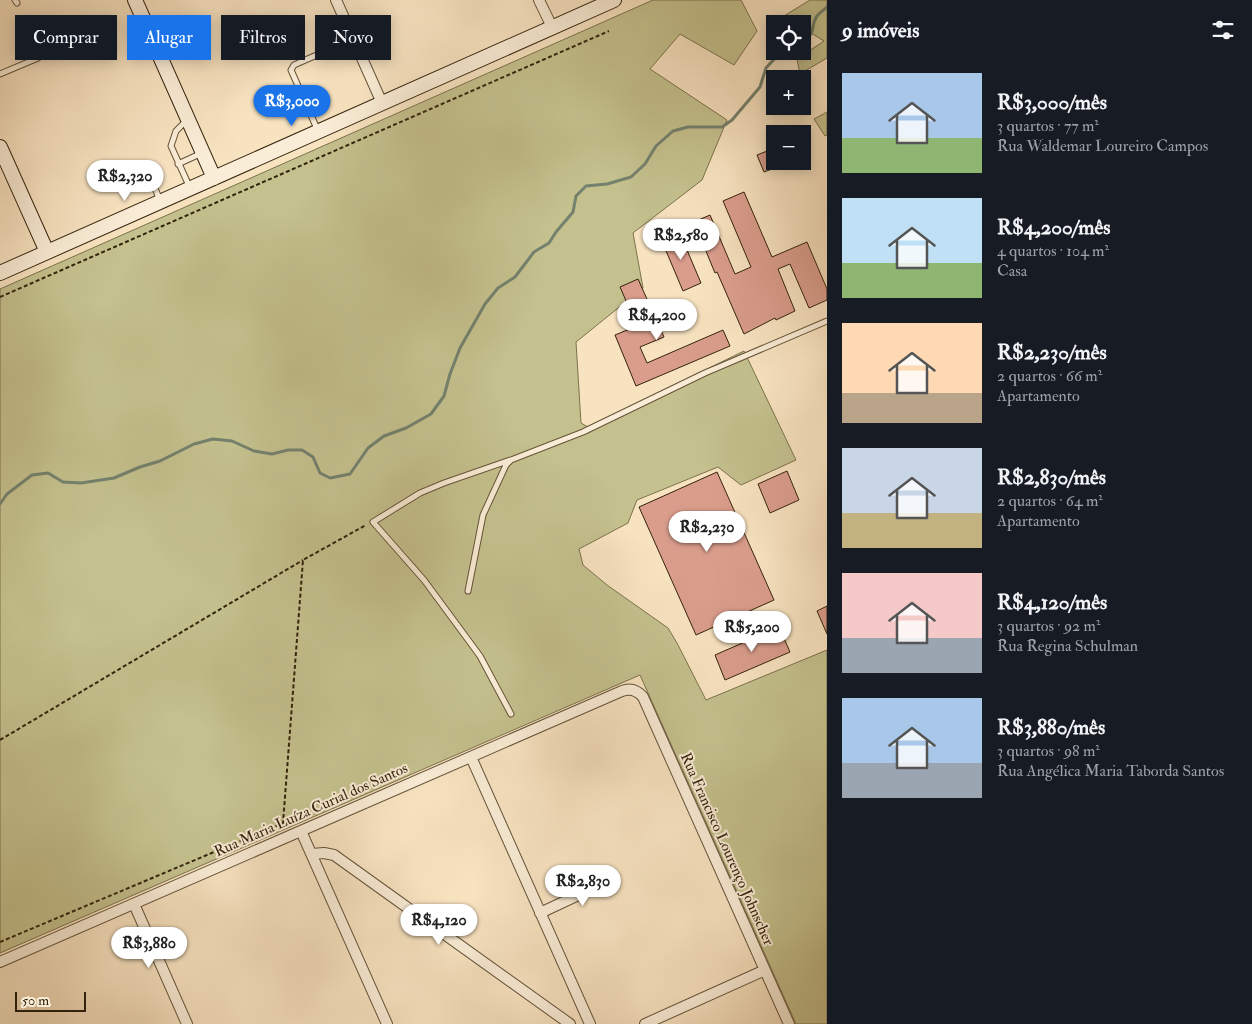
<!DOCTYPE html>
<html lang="pt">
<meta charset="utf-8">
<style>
:root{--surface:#171b24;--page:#20242c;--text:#f1f3f6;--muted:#9ea1a6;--accent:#1a73e8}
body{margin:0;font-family:"IM FELL Double Pica",serif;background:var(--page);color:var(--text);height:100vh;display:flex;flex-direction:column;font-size:19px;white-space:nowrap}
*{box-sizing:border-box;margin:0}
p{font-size:16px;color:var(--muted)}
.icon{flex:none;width:28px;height:28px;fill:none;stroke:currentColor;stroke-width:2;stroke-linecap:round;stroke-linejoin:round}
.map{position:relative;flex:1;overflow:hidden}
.drawer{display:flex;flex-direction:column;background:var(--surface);width:425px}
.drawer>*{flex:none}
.banner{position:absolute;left:15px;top:15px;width:475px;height:45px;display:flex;gap:10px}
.controls{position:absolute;left:766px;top:15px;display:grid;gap:10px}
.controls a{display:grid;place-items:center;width:45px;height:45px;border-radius:0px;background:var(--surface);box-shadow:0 2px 12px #0003;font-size:25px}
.scale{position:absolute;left:15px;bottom:12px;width:71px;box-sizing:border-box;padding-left:5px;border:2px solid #34230c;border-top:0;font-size:14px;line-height:18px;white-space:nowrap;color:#34230c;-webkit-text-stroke:4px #faedd7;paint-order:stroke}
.price{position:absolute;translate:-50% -42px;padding:0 11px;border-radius:18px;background:#fff;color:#222;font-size:16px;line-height:32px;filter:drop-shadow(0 1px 2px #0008)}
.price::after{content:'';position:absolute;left:50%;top:30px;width:15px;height:11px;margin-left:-8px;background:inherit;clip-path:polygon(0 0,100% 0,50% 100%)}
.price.active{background:var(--accent);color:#fff}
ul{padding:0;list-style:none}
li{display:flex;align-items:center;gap:15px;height:125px;padding:0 15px}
li span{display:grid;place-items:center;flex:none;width:140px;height:100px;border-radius:0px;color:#555}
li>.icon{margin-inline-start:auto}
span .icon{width:60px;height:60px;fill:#fffc;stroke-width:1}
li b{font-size:21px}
h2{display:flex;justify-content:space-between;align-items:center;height:60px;padding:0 15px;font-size:21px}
.chip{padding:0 18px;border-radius:0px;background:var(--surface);box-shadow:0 2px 12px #0003;font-size:18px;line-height:45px}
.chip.active{background:var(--accent);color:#fff}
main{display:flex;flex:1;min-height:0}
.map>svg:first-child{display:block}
.green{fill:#c4c18e;stroke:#7c724d}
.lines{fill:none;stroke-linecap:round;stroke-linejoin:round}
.stream{stroke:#74816d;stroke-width:3}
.building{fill:#da9d8c;stroke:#34230c}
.service-casing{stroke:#655339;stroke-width:7}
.minor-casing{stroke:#655339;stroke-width:12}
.secondary-casing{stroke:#34230c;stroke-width:16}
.path{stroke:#34230c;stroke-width:2;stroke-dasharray:4 2.5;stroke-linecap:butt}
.service{stroke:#faedd7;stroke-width:5}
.minor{stroke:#faedd7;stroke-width:10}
.secondary{stroke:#faedd7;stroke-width:14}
.labels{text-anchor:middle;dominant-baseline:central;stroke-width:4;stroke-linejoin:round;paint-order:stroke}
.street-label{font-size:15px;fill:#34230c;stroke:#faedd7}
</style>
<main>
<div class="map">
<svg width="827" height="1024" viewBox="0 0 827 1024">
<rect width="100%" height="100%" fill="#f8e3c1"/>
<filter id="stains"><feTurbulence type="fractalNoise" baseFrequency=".004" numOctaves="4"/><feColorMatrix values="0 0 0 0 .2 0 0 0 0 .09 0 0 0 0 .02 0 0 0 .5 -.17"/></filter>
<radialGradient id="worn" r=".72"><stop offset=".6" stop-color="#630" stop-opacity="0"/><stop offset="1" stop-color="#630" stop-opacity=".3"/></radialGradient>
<path class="green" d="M653,0H741L757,31L734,65L680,34L650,69L727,120L702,180L633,233L643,288L576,342L581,423L588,427L744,351L796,460L741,485L718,467L637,500L628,523L579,549L583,565L607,585L668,628L677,643L706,700L827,650V1024H796L640,675L0,953V289Z
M810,0H827V58L800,74L797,59L824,41L803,28L802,24H796L784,16Z
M827,112V135L825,136L814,119Z"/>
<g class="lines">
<path class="stream" d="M802,41C818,33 809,27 817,16C819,13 824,10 827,7
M0,504L7,494L32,475L48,473L63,482L81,483L114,478L140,467L160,461L194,444L213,439L232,441L254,451L272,454L288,450H302L313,457L320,473L330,478L350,474L368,448L384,436L406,428L431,414L444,396L450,374L460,348L485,304L498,288L515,277L534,252L549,243L556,232L573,212L576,196L586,186L607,184L631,177L645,164L656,146L673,131L688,127H722L732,120L760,87L766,68L777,56L785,51"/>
</g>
<path class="building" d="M775,148V161L791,162L764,172L757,155Z
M744,192L772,257L807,242L827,289V300L809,308L790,264L778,269L795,311L776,320L775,318L744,334L717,272L715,273L694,222L710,215L735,274L751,267L723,201Z
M679,231L701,283L683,291L661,239Z
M638,279L664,337L640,347L647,363L723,330L730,346L636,386L615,335L637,326L620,287Z
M787,471L799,500L770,513L758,484Z
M717,472L774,600L696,635L639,507Z
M827,606V634L817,611Z
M779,627L790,652L725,680L715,655Z"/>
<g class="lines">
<defs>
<path id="service" d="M15,0L17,3
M0,74L38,58
M186,121L176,131L171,146L190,188
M318,131L291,70L294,65L353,39
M178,164L202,153
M153,183L160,201
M510,460L444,483L420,493L373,522L424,580L480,656L511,714
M468,591L483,515L506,465L511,460L583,432L705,373L827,321"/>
<path id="minor" d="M336,0L382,103
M539,0L552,27
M471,757L590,1024
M301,831L387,1024
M312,854L324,853L334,855L570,1024
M134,904L187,1024
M540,913L604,883
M0,962L622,691C630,688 637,690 643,697L789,1024
M645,1024L765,970"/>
<path id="secondary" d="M135,0L214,178
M0,147L47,252
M0,273L614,0"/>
</defs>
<use href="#service" class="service-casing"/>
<use href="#minor" class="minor-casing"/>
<use href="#secondary" class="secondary-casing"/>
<path class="path" d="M0,297L609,31
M0,740L303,560
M0,942L283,823L303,560L366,525"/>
<use href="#service" class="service"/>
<use href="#minor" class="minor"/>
<use href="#secondary" class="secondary"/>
</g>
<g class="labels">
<g class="street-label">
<text transform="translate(311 810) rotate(-24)">Rua Maria Luíza Curial dos Santos</text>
<text transform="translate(727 849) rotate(66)">Rua Francisco Lourenço Johnscher</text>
</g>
</g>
<rect width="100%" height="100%" filter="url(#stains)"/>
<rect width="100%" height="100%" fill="url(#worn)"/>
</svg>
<div class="controls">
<a><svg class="icon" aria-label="locate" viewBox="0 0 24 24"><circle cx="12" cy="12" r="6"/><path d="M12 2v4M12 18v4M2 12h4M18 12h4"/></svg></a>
<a>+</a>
<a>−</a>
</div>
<div class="scale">50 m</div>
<b class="price active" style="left:292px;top:127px">R$3,000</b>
<b class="price" style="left:125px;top:202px">R$2,320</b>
<b class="price" style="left:681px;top:261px">R$2,580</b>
<b class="price" style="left:657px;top:341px">R$4,200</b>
<b class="price" style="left:707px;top:553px">R$2,230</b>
<b class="price" style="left:752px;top:653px">R$5,200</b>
<b class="price" style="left:583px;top:907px">R$2,830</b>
<b class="price" style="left:439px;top:946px">R$4,120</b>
<b class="price" style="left:149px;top:969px">R$3,880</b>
<div class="banner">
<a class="chip">Comprar</a>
<a class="chip active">Alugar</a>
<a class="chip">Filtros</a>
<a class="chip">Novo</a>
</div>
</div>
<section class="drawer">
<h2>9 imóveis<svg class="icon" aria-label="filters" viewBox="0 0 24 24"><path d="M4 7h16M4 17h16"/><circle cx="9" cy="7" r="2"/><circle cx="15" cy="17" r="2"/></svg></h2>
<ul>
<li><span style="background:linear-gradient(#a9c7e8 65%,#8fb573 0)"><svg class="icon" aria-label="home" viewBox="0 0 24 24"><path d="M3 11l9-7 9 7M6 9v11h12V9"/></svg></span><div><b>R$3,000/mês</b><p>3 quartos · 77 m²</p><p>Rua Waldemar Loureiro Campos</p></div></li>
<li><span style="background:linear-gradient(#bfe0f5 65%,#8fb573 0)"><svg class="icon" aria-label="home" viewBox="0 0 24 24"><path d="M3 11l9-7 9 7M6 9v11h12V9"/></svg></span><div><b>R$4,200/mês</b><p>4 quartos · 104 m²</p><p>Casa</p></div></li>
<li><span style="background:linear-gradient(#ffd9b3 70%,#b9a48a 0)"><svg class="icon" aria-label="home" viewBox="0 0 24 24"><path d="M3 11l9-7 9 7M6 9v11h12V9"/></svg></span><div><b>R$2,230/mês</b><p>2 quartos · 66 m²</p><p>Apartamento</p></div></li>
<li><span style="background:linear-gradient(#c9d6e8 65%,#c2b280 0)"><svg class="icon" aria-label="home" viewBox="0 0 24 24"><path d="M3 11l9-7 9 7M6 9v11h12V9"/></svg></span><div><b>R$2,830/mês</b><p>2 quartos · 64 m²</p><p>Apartamento</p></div></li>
<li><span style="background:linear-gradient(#f6c9c9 65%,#9aa5b1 0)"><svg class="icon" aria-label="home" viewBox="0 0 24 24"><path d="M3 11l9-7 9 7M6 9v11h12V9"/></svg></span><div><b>R$4,120/mês</b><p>3 quartos · 92 m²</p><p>Rua Regina Schulman</p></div></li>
<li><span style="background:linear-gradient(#a9c7e8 65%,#9aa5b1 0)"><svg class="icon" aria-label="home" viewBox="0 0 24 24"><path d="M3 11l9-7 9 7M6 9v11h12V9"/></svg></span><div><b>R$3,880/mês</b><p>3 quartos · 98 m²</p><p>Rua Angélica Maria Taborda Santos</p></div></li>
</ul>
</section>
</main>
